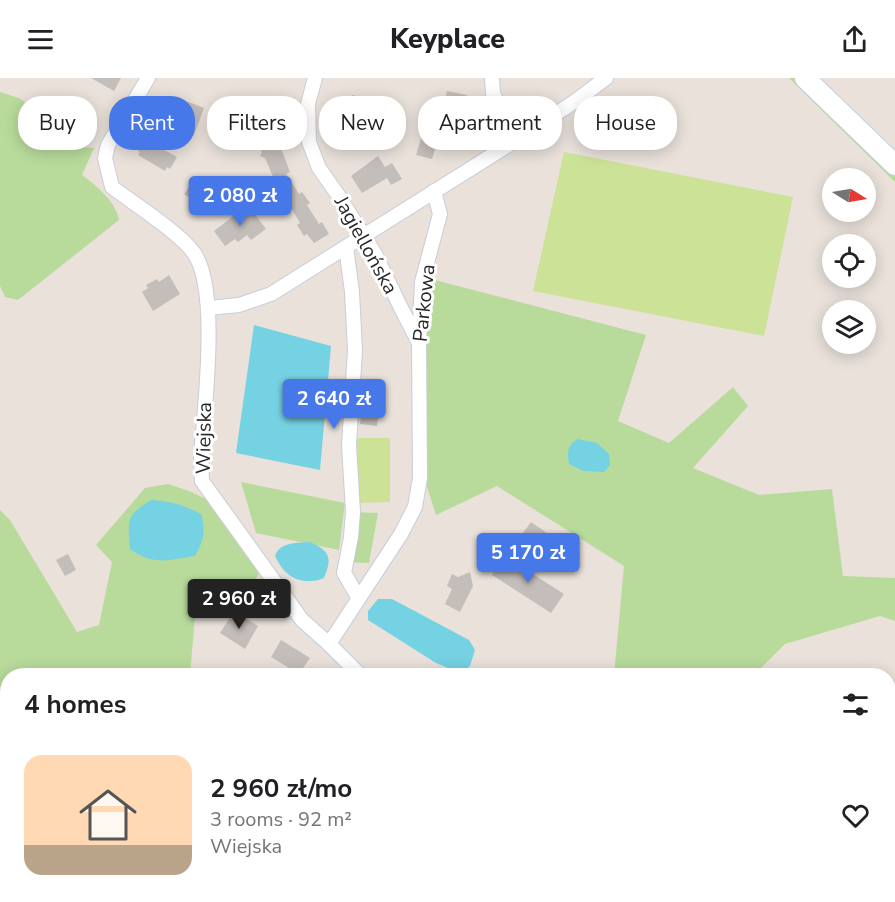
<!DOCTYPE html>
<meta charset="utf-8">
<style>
:root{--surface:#fff;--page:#f6f6f6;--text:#202124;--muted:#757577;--line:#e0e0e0;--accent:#4778e9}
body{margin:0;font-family:"Nunito Sans",sans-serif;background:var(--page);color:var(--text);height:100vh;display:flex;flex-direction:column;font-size:22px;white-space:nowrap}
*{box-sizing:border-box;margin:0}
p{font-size:20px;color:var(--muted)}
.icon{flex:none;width:33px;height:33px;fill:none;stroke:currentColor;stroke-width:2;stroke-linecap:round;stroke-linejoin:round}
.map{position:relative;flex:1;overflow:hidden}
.side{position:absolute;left:0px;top:590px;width:896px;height:236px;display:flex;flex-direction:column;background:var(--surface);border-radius:24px 24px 0 0;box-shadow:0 3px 15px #0003}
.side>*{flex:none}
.banner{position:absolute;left:18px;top:18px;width:860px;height:54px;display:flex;gap:12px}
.needle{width:39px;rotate:101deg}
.tools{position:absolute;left:822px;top:90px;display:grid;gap:12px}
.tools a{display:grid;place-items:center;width:54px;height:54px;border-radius:50%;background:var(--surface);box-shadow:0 3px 15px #0003;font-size:30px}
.price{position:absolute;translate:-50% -51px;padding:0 14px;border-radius:6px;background:var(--accent);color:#fff;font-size:20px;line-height:39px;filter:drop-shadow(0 2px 3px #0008)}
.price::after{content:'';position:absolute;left:50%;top:36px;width:18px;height:14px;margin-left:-9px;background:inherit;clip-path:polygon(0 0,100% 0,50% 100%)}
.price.selected{background:#222;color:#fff}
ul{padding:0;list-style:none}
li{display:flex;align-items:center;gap:18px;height:150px;padding:0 24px}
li+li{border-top:2px solid var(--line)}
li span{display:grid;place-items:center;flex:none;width:168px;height:120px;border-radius:18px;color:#555}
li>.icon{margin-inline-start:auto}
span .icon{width:72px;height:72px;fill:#fffc;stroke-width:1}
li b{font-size:26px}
h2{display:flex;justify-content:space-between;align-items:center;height:72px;padding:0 24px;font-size:26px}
.tag{padding:0 21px;border-radius:24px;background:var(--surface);box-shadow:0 3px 15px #0003;font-size:21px;line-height:54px}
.tag.selected{background:var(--accent);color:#fff}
header{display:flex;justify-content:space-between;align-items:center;height:78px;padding:0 24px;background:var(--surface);font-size:27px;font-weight:800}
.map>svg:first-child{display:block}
.green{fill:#b8db9b}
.pitch{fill:#cbe297}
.water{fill:#75d2e3}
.building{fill:#c4beba}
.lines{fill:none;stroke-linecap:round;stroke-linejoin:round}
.street-casing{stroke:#c8cdd8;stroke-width:16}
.secondary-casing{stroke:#c8cdd8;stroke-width:22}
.street{stroke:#fff;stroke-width:14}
.secondary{stroke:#fff;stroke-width:20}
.labels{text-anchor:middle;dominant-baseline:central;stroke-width:6;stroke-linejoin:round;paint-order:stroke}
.street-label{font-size:20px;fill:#272727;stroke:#fff}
</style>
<header><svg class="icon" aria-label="menu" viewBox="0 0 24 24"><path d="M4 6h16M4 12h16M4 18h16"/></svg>Keyplace<svg class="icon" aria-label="share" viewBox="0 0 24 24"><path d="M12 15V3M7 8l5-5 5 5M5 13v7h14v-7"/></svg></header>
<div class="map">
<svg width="895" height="824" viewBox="0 0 895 824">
<rect width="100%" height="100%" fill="#e9e1da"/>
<path class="green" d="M789,0H795L895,98V104Z
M0,14L19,20L55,46L81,69L94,70L82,97C96,107 117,125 119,142L18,222L5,219L0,208Z
M431,201L646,257L618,343L669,365L733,309L748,328L693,390L759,417L832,411L843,498L895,500V543L880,538L785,566L754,597H614L624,488L497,408L436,437L424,399V263Z
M241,404L345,425L339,472L256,455Z
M168,406L189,413L206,421L261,492L247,515L198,502L190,597H8V818H260L256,824H0V432L10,442L77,554L99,547L112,484L96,467L145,410Z
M353,434L378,435L369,485L347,484Z"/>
<path class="pitch" d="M564,74L793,119L764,258L533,213Z
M355,360H390V424L356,425Z"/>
<path class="water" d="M254,247L331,268L320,392L236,375Z
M578,361L597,365L609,376L610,387L604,394L583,393L569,386C567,375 567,366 578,361Z
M151,422C170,423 184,427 201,436C206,453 204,463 195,478C167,482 154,488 130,471C128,442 125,438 151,422Z
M310,464C331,473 332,481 324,500C302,509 284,499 275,478C280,464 296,465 310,464Z
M378,521H392L469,562L475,572L470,588L460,595L436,585L368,542V533Z"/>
<path class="building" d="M91,0H121L114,13Z
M447,13L467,17L464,27L445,23Z
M352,17L370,22L363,47L345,42Z
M186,23L204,30L194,57L176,50L172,41L164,38L169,24L177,27Z
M425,47L441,51L432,81L416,77Z
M143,60L177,79L170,91L167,89L165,93L138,77L140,74L137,72Z
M278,62L290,94L286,96L299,116L302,114L310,125L307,127L319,146L322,144L329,156L314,165L307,156L304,158L297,147L300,145L288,125L284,127L277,116L280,115L265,80L260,78L262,74L260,70L267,67L268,64L271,65Z
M378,78L385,89L392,85L402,101L391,107L387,100L362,115L351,98Z
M195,101L215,114L205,130L184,116Z
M248,127L266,151L251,162L247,157L238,164L235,161L225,168L214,153Z
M169,197L180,216L153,233L142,214L148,210L146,207L157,201L159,204Z
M362,329L379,331L377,348L360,346Z
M531,444L580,478L572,491L522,456Z
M68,476L76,492L65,498L56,482Z
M505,478L564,516L551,535L492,497Z
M470,494L473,508L460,534L445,526L452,511L447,508L452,496L458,499Z
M234,533L258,548L245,571L220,555Z
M281,562L310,580L299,596L271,579Z"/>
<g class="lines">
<defs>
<path id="street" d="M148,0L108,67L105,80L112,109C133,125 180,155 194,175C220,213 204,332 201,379L202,403L302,542L329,566L360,597
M315,0L308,26L309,64L319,90L338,117L375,176L401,230L418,263
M492,0L493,16L518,61
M346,169L352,214L355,272L349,367L353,434L351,459L344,495L358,519
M209,230L239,227L271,216L518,61L577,22L606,0
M329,566L401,456L415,429L420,400L419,265L422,204L440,136L434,113
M888,741H895
M633,818L654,824
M451,824V818"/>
<path id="secondary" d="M805,0L895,87"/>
</defs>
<use href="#street" class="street-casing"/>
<use href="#secondary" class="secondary-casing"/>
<use href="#street" class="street"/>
<use href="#secondary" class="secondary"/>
</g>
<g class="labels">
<g class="street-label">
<text transform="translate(366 167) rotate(61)">Jagiellońska</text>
<text transform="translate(424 225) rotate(-84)">Parkowa</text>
<text transform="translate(204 360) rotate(-89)">Wiejska</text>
</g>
</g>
</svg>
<div class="tools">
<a><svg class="needle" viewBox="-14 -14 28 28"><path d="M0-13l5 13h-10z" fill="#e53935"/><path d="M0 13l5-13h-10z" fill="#757577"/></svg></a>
<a><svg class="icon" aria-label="locate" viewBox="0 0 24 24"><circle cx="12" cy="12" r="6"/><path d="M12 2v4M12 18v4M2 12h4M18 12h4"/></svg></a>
<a><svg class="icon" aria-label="layers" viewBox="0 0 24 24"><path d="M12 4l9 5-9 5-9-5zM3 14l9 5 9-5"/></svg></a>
</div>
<b class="price" style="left:240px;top:149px">2 080 zł</b>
<b class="price" style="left:334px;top:352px">2 640 zł</b>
<b class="price" style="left:528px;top:506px">5 170 zł</b>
<b class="price selected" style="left:239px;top:552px">2 960 zł</b>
<div class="banner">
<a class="tag">Buy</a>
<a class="tag selected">Rent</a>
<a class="tag">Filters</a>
<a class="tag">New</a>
<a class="tag">Apartment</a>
<a class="tag">House</a>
</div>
<section class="side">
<h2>4 homes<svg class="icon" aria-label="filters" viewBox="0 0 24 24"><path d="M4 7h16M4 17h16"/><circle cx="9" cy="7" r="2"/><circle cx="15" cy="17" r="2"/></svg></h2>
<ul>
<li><span style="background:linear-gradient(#ffd9b3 75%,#b9a48a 0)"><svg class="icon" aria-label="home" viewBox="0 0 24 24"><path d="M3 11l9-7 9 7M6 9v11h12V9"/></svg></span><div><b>2 960 zł/mo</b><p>3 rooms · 92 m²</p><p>Wiejska</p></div><svg class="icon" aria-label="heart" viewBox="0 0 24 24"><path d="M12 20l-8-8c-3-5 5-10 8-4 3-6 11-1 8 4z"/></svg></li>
</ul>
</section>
</div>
